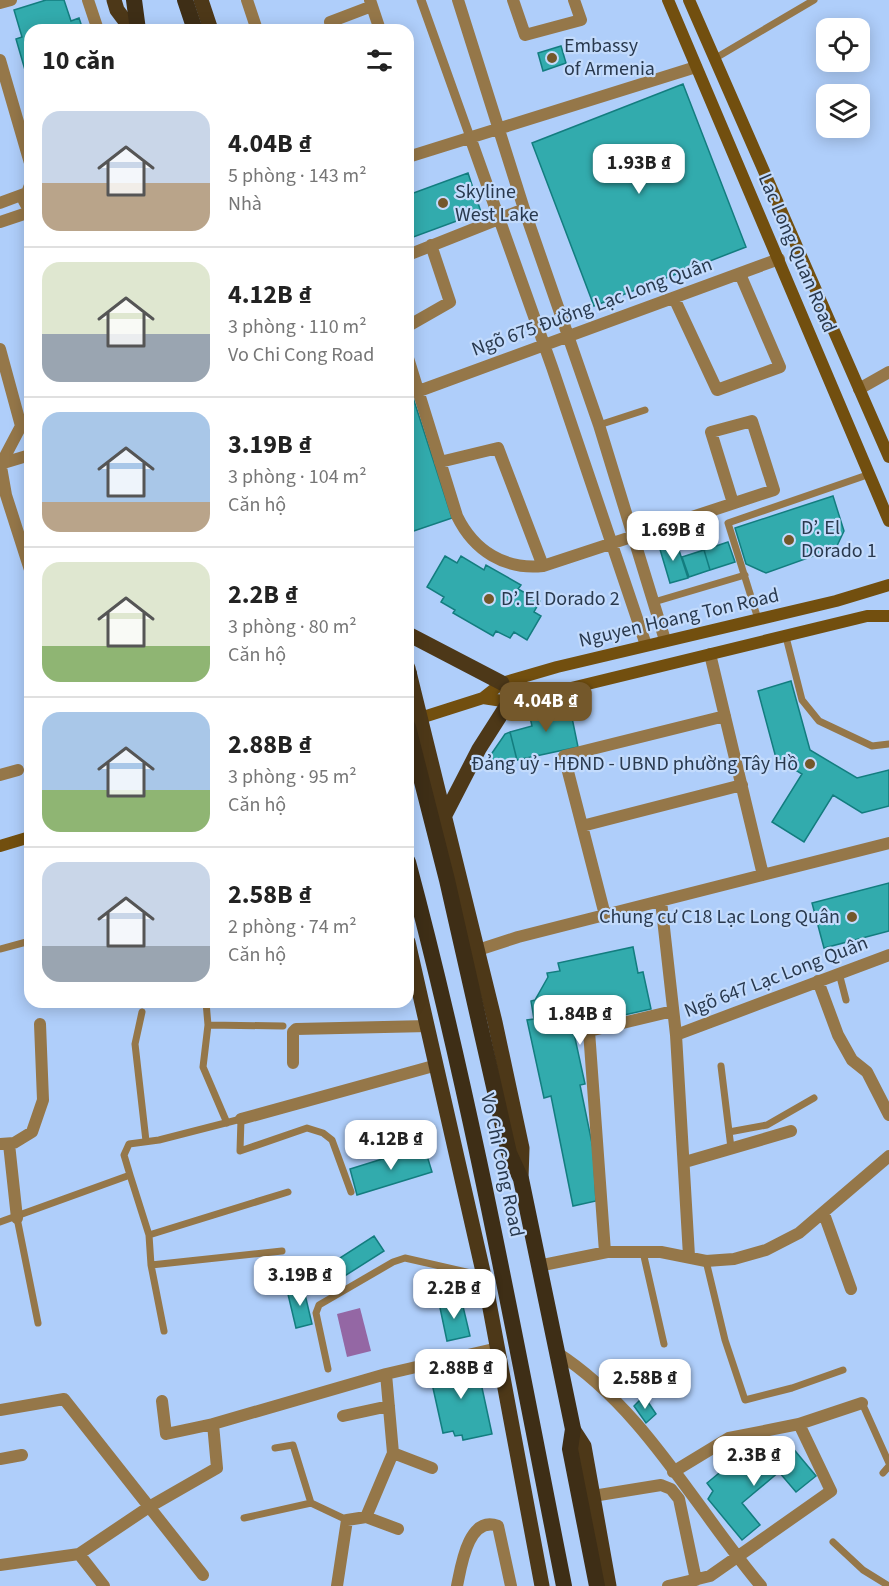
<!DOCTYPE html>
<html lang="vi">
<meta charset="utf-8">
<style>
:root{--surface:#fff;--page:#f6f6f6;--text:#222;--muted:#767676;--line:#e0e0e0;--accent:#74582b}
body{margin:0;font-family:"Source Sans 3",sans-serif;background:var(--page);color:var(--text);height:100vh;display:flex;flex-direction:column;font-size:22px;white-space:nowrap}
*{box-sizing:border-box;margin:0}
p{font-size:20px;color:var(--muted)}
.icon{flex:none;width:33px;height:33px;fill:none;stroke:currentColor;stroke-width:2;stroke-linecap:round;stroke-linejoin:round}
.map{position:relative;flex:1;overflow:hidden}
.sheet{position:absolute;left:24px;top:24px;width:390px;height:984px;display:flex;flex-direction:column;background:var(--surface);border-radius:18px;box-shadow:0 3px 15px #0003}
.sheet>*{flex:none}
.buttons{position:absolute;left:816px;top:18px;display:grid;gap:12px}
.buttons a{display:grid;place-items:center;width:54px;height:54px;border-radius:12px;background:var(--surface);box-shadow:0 3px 15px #0003;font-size:30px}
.price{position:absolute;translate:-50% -51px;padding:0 14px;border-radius:12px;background:#fff;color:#222;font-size:20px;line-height:39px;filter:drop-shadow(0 2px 3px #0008)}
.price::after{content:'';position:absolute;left:50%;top:36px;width:18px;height:14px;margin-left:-9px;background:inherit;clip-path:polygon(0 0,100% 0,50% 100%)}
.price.on{background:var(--accent);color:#fff}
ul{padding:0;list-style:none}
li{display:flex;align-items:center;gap:18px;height:150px;padding:0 18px}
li+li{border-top:2px solid var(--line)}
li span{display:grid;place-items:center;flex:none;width:168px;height:120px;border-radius:18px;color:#555}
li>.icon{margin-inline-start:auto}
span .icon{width:72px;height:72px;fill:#fffc;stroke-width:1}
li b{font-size:26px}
h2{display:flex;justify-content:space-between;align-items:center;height:72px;padding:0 18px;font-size:26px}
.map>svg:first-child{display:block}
.water{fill:#9467a4}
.building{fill:#32abad;stroke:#137d7f;stroke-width:1.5}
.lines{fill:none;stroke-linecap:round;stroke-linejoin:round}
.service{stroke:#957749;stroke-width:7}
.pedestrian{stroke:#957749;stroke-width:9}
.minor{stroke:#957749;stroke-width:12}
.secondary{stroke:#724f0f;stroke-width:12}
.primary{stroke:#4d3818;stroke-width:15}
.trunk{stroke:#3e2e16;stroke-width:16}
.poi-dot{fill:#74582b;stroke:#c3dbfc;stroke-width:2}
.labels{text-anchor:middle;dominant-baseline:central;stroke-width:4.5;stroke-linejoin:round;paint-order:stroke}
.poi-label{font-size:20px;fill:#29394e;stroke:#c3dbfc;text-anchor:start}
.street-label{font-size:20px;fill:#29394e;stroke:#c3dbfc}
</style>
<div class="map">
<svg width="889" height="1586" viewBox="0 0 889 1586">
<rect width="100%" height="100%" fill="#afcefa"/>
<path class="water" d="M360,1308L371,1351L347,1357L337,1314Z"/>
<path class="building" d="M46,0H64L71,21L79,18L83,30H30V68L25,70L16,39L22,37L14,10Z
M561,46L566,63L543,71L538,53Z
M683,84L746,247L594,306L532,143Z
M468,173L481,212L408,239V195Z
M408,382L452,518L408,533Z
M833,496L844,531L836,548L766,573L746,564L735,528Z
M676,541L688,578L670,583L659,546Z
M728,542L735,562L710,570L704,550Z
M704,550L710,570L689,577L682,557Z
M445,556L457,563L461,556L484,570L486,565L521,585L518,589L540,601L534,612L541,616L527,640L514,632L510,638L496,631L493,636L453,613L455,610L441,602L444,597L427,587Z
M791,681L810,750L857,778L889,770V806L862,813L833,795L804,842L772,822L802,774L776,758L758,691Z
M569,703L578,747L517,760L510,732L532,726L529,713Z
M510,732L517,760L492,765L490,756L505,734Z
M889,883V931L824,948L812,903Z
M633,947L638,973L643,972L651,1009L575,1026L573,1029L585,1084L580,1085L593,1148L596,1201L573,1206L551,1096L544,1098L527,1020L534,1019L531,1001L535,1000L548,977L547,973L560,971L558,963Z
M424,1146L432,1172L357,1195L350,1169Z
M374,1236L384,1251L321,1291L312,1276Z
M303,1286L312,1324L296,1328L287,1290Z
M461,1298L470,1336L447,1341L439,1303Z
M476,1360L492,1434L463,1440L462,1435L455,1436L453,1431L443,1433L429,1370Z
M644,1396L656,1414L646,1423L634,1406Z
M791,1446L816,1476L796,1492L779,1472L742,1503L760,1525L742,1540L708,1499L713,1491L707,1483L730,1464L738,1474L762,1454L770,1463Z"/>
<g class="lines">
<path class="service" d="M714,59L814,0
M599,425L645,410
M654,602L745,575
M758,619L728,523L870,474
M786,637L802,700L819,721L872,746L889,744
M0,949L30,941
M839,973L846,1000
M206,1002L208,1025L203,1067L227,1123
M142,1012L135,1044L146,1141
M208,1025L283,1026
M721,1066L731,1148
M729,1132L767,1125L814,1098
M130,1175L149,1235L151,1265L164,1331
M17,1218L38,1323
M0,1222L130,1175L124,1155L129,1144L159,1140L241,1119L240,1151L307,1128L323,1133L332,1140L351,1192
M149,1235L288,1192
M643,1252L664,1344
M706,1261L725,1340L745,1400L792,1388L843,1370
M151,1265L282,1251
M328,1369L316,1313L319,1305L393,1262L405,1258L484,1276
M862,1403L889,1463
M275,1448L293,1445L311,1503L347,1520
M883,1473L889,1466
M244,1518L311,1503
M833,1542L863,1570L889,1586"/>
<path class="pedestrian" d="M421,0L470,137"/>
<path class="minor" d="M88,0L98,30
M247,0L257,30
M370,0L380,30
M458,0L524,209L599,425L665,640
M513,0L525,35L581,20L574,0
M0,3L11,0
M332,30L330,22L372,6
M0,60L30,163
M470,137L552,367L646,645
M408,157L696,67
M0,203L24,194
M0,222L30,212L24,201L30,185
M408,255L524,209
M674,298L717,390L780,367L740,274
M408,326L450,302L431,245
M0,349L21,426L1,464
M408,358L457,516C474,551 505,570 543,566L774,490L752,421L711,432L733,503
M859,389L889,372
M419,391L779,259
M0,461L6,495L30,570
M440,462L498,448L543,566
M0,464L30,455
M710,654L763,875
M0,775L18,770
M582,826L742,785
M661,901L676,1035L689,1256
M605,915L564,756L725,716
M478,950L518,937L889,843
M818,981L838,1035L852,1060L867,1072L889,1115
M676,1035L889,955
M293,1063V1032L296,1029L428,1026
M241,1119L437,1065
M0,1144L14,1143L32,1132L43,1100L40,1024
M9,1144L17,1218
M685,1162L791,1131
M824,1214L851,1289
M605,1252L589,1031L673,1011
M538,1266L607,1252H661L706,1261L734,1259L766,1250L799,1233L889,1156
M556,1352C644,1408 695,1508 761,1586
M162,1401L166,1434L213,1424
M0,1410L64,1399L203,1575
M343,1416L389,1406
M393,1453L432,1468
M0,1459L22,1455
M673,1472L729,1438L799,1424
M593,1496L661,1485L671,1489L679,1499L696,1580
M366,1517L398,1529
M79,1554L104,1586
M0,1565L79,1554L149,1507L217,1468L213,1424L386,1374
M337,1586L347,1520L366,1517L393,1453L386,1374L498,1348
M457,1586C461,1567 468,1515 498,1526L511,1586
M668,1586L710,1576L831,1491L799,1424L862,1403"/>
<path class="secondary" d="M668,0L889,521
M689,0L889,457
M483,698L509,702L530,698L867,616H889
M414,720L483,698L502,683L557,667L836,601L889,585
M0,846L30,837"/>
<path class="primary" d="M114,0L117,10L132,30
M201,0L211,30
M408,634L502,683
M408,668L495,1022L522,1148L521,1179
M445,815L479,749L509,702
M408,942L484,1276L542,1586
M573,1429L584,1446L609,1586"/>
<path class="trunk" d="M134,0L138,30
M185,0L195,30
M408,675L409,674
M408,727L447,880L509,1153L521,1179L573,1429L570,1449L597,1586
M408,862C472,1101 516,1344 564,1586"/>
</g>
<g class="poi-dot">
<circle cx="552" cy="58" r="6"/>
<circle cx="443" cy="203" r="6"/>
<circle cx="789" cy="540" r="6"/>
<circle cx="489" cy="599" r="6"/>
<circle cx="810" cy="764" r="6"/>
<circle cx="852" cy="917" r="6"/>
</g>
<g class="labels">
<g class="poi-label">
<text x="564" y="46">Embassy<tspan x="564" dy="23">of Armenia</tspan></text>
<text x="455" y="192">Skyline<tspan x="455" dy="23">West Lake</tspan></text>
<text x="801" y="528">D’. El<tspan x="801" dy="23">Dorado 1</tspan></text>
<text x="501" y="599">D’. El Dorado 2</text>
<text x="798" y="764" text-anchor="end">Đảng uỷ - HĐND - UBND phường Tây Hồ</text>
<text x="840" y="917" text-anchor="end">Chung cư C18 Lạc Long Quân</text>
</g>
<g class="street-label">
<text transform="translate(797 253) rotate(67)">Lac Long Quan Road</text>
<text transform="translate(592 307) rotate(-20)">Ngõ 675 Đường Lạc Long Quân</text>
<text transform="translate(679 618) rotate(-13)">Nguyen Hoang Ton Road</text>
<text transform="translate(776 977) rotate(-21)">Ngõ 647 Lạc Long Quân</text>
<text transform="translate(502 1165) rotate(78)">Vo Chi Cong Road</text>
</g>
</g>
</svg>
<div class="buttons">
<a><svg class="icon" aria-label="locate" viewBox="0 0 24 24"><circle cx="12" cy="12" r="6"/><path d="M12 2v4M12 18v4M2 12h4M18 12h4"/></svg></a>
<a><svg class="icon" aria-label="layers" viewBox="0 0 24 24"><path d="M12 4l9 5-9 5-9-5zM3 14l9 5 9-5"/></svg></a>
</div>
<b class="price" style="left:639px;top:195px">1.93B ₫</b>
<b class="price" style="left:673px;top:562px">1.69B ₫</b>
<b class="price on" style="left:546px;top:733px">4.04B ₫</b>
<b class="price" style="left:580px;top:1046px">1.84B ₫</b>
<b class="price" style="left:391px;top:1171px">4.12B ₫</b>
<b class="price" style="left:300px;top:1307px">3.19B ₫</b>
<b class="price" style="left:454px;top:1320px">2.2B ₫</b>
<b class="price" style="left:461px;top:1400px">2.88B ₫</b>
<b class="price" style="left:645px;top:1410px">2.58B ₫</b>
<b class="price" style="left:754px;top:1487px">2.3B ₫</b>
<section class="sheet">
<h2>10 căn<svg class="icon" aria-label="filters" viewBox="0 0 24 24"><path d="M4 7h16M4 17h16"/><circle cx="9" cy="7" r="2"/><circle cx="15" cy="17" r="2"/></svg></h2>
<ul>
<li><span style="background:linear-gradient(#c9d6e8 60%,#b9a48a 0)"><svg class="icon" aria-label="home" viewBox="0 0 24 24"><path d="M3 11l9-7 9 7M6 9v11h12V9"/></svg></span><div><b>4.04B ₫</b><p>5 phòng · 143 m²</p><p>Nhà</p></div></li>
<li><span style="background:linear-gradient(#dfe7d0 60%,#9aa5b1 0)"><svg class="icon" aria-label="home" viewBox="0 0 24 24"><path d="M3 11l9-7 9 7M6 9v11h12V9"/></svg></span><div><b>4.12B ₫</b><p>3 phòng · 110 m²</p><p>Vo Chi Cong Road</p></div></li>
<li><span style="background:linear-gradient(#a9c7e8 75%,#b9a48a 0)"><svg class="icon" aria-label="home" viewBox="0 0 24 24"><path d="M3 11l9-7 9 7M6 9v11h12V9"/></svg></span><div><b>3.19B ₫</b><p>3 phòng · 104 m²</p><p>Căn hộ</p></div></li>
<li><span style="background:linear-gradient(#dfe7d0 70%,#8fb573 0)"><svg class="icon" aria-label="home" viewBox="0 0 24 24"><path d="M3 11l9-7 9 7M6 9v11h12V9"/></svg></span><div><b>2.2B ₫</b><p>3 phòng · 80 m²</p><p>Căn hộ</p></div></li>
<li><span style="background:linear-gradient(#a9c7e8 65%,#8fb573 0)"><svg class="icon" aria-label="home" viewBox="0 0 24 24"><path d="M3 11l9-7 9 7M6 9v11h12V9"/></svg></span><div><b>2.88B ₫</b><p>3 phòng · 95 m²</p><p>Căn hộ</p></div></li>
<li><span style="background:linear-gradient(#c9d6e8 70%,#9aa5b1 0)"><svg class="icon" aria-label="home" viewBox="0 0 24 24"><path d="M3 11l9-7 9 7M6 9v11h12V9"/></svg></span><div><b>2.58B ₫</b><p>2 phòng · 74 m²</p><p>Căn hộ</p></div></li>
</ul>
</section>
</div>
